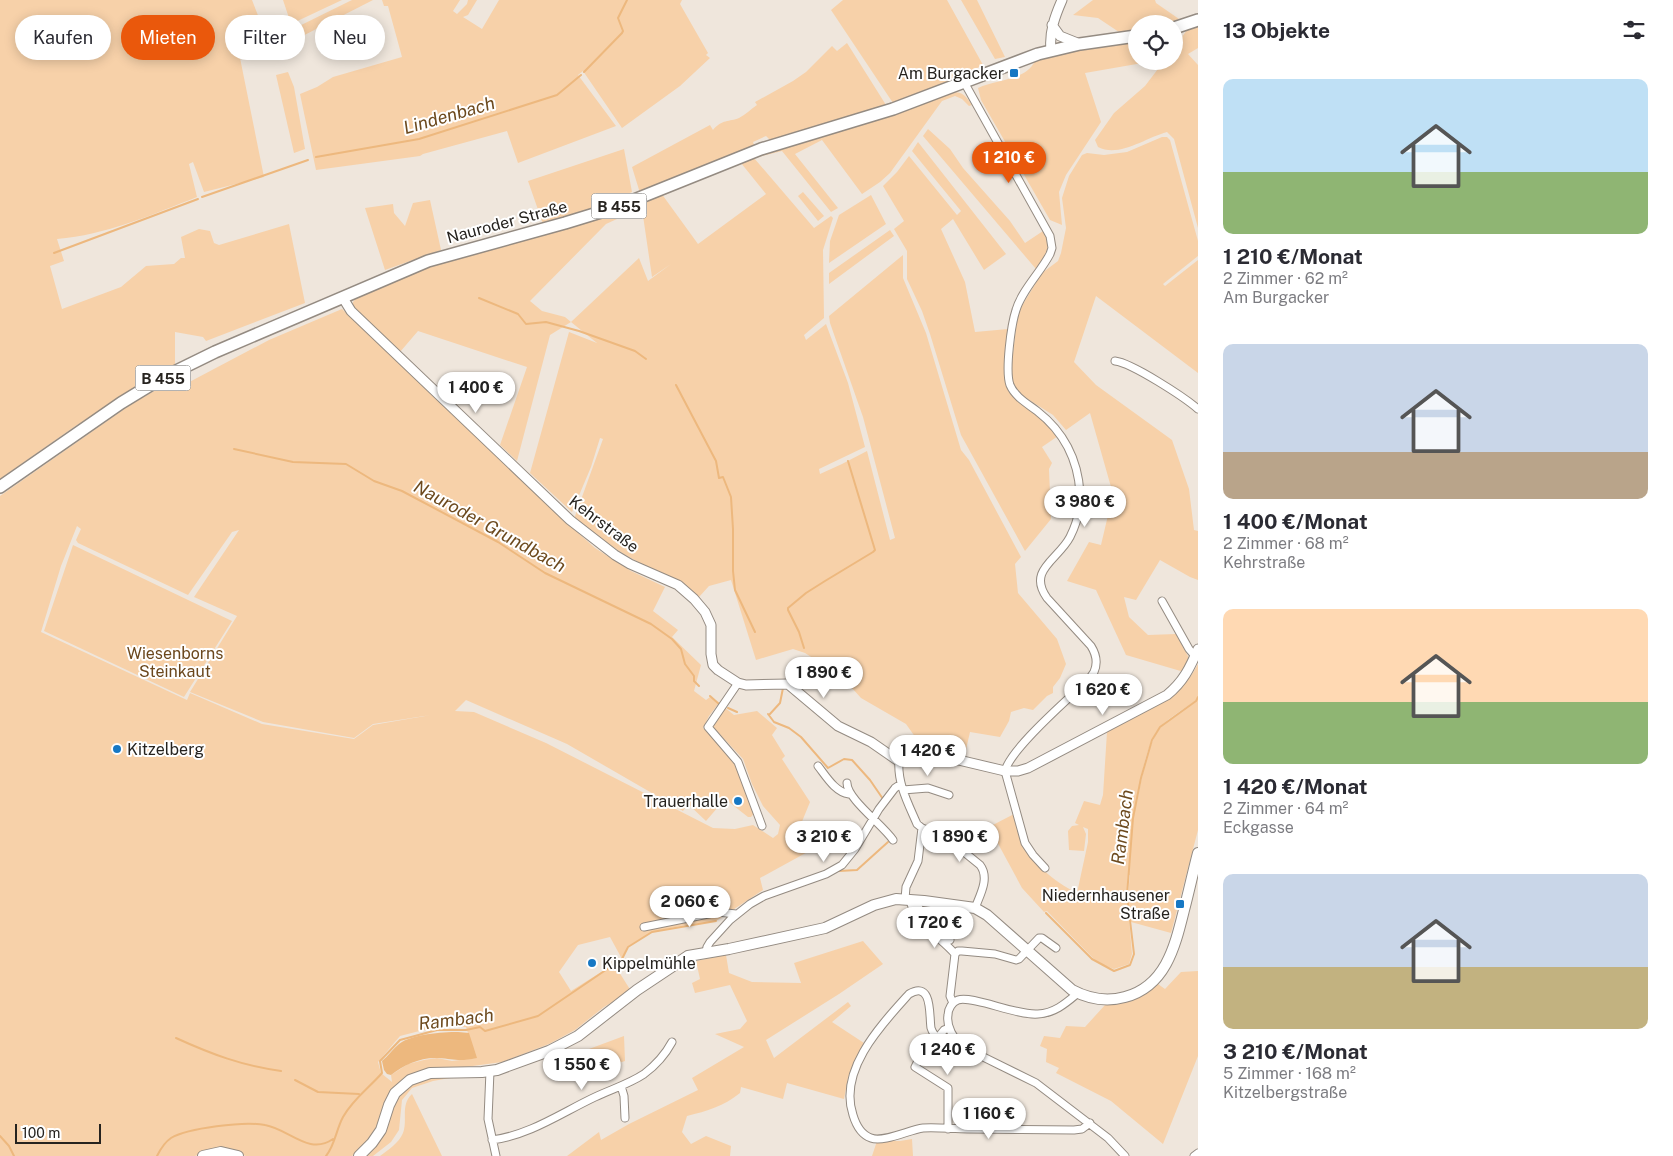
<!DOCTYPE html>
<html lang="de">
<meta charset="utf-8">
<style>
:root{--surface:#fff;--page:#f7f7f7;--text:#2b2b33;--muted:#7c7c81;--accent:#ea580c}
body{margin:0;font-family:"Public Sans",sans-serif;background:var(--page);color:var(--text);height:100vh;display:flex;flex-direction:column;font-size:19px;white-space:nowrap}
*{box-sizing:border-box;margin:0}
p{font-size:16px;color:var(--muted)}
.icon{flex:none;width:28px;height:28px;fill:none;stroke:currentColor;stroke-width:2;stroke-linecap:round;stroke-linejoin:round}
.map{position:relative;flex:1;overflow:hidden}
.sheet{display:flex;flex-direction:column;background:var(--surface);width:475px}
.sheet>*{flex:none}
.top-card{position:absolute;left:15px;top:15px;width:475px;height:45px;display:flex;gap:10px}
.buttons{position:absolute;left:1128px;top:15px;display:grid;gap:10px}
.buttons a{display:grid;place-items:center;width:55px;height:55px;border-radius:50%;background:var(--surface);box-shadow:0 2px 12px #0003;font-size:25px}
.scale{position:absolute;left:15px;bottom:12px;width:86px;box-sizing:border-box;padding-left:5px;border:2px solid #26231f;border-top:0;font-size:14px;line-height:18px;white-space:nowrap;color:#26231f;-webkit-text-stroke:4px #fff;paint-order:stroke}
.price{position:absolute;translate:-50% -42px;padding:0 11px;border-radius:18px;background:#fff;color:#222;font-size:16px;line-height:32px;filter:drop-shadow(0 1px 2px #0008)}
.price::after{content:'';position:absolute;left:50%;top:30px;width:15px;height:11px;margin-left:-8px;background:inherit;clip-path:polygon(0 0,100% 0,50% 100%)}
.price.active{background:var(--accent);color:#fff}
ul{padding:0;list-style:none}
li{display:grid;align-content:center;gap:10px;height:265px;padding:0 25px}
li span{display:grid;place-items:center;height:155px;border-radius:10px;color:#555}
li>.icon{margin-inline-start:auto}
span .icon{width:90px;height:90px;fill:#fffc;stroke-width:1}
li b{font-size:21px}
h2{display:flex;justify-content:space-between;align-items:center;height:60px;padding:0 25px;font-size:21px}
.chip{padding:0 18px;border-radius:22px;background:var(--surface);box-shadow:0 2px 12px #0003;font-size:18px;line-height:45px}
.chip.active{background:var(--accent);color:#fff}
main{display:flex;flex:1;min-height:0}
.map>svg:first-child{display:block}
.green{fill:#f7d1a9;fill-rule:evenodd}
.water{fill:#edb87e}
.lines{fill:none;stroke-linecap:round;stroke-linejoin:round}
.stream{stroke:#edb87e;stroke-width:2}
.minor-casing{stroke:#948b82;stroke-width:9}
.tertiary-casing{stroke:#948b82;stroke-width:11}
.secondary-casing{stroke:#948b82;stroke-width:12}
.primary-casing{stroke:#948b82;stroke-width:14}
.minor{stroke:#fff;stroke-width:7}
.tertiary{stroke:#fff;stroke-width:9}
.secondary{stroke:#fff;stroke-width:10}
.primary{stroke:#fff;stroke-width:11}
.poi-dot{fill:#1778c4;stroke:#fff;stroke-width:2}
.labels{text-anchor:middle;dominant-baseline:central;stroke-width:4;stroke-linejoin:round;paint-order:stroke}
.shield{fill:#fff;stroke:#676562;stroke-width:1}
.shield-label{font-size:15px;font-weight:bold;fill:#26231f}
.poi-label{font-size:16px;fill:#26231f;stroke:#fff;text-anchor:end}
.street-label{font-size:16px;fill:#26231f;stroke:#fff}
.park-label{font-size:16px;fill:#6b471c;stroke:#fff}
.water-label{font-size:18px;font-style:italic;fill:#6d4a1e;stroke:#fff}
</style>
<main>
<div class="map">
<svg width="1198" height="1156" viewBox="0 0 1198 1156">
<rect width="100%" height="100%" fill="#efe6dc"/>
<path class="green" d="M0,0H252L268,41L239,53L264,177L204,192L193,162L189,164L197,197C151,215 106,235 57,239L64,261L50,266L62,309L121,287L146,266L174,264L181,258H185L181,237L199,229L210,231L214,243L219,245L289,224L305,303L206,341L203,337L175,332V364L74,427L0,479Z
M283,0H342L291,24Z
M352,0H373L283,46V39L287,32Z
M382,0H460L453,11L457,14L467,4L468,0H477L468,15L463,17L482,29L499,0H682L680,4L708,53L706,55L710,58L680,86L622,128L583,71L578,75L616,126L518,163L507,131L423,154L420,156L316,170L300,94L317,87L333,77L402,57L388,6H384Z
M843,0H947L983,65L952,81L893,103L831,10Z
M961,0H977L1005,57L995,59Z
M1093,0H1155L1156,3L1179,19L1168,24H1136V31L1119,32L1098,18L1073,15Z
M1198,25V48L1188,54L1198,65V228L1174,139L1167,132C1145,138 1119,158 1098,147L1095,140L1114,113L1145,86L1164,61H1174V48L1187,30Z
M1136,40V61H1154L1085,73L1101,122L1066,175L1059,192L1062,225L1050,220L981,100L978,88C997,79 1025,81 1035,61L1076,50Z
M847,43L886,105L836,122L770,140L766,136L753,142L754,145L669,179L640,193L632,167L710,125L713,130C722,119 729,122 739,118C745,115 751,109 757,105L755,102L793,81L806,72L832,46L837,51Z
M288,72L294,87L305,149L294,153L276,75Z
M953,92C963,92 966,96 972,105L969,106L962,99L955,96L942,101L890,173L880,182L862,194L822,140L795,154L838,208L831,212L782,151L754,158L814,228L831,216L833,218L823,250L824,318L804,335L806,340L826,324L848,383L865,447L819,469L820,474L842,464L867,451L890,540L895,538L863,417L830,323L829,316L903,255V278L926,333L961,450L969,460L1021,557L1015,564L1018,593L1057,639L1066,664L1060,678L1053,687V693L1047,696L1033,710L1024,708L1011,712L1009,721L1000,737L970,732L964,758L923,748L906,724L861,698L842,677L805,653L793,649L756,660L731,580L709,586L699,597C680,578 664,576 642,564C617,551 596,536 574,519L603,439L600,438L591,467L572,512L530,473L569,332L597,343L571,322L550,335L517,461L500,445L527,367L418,331L400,352L353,308V302L357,297L430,266L627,209L628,214L606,224L530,301L542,311L565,317L571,322L639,258L648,281L671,264L652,277L641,202L661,193L698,244L766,194L741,163C780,146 821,137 862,125C893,115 923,104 953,92Z
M928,129L950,149L963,168L1010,221L1025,243L1043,231L1049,243L1046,253L1036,269L923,136Z
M1162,137H1167L1170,140L1198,241V256L1163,284L1165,286L1198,260V373L1096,296L1074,362L1096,385L1172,440L1189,489L1194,530L1198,531V580L1190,577L1160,560L1136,600L1124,597L1129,617L1148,635L1176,634L1190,660L1184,672L1126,655L1096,590L1067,581L1089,542L1101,545L1113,494L1090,413L1066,430L1053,415L1026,398L1017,391L1013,382L1011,371L1017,318L1020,309L1042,273L1058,261L1061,253L1066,228L1062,198L1069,176L1082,155L1087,153L1104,155L1127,152Z
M918,142L1006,254L984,270L953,219L941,229L965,282L975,332L1008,329L1006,379L1058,436L1042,447L1052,463L1049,469L1051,519L1025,551L961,435L930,334L922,311L907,279V251L894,229L904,221L883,186L897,172L909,156L957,215L961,211L912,151Z
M624,149L632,192L596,207L543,224L528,181Z
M803,192L824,216L818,221L798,196Z
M871,195L886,224L829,263L830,241L839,215Z
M430,200L441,250L385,270L365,208L393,204L394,213L405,226L413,203Z
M890,230L894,236L829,284V273Z
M342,309L557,514L595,548L631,571L665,587L653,611L678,630L672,637L701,665L694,691L706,700L710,697L719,703L709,716L703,728L737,762L755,812L751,817H748L725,799L706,821L688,804L683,811L567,744L466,700L455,711L474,712L546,743L713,828L735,829L753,825L773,838L778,834L780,825L763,806L752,784L743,759L714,728L713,725L724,707L734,715L757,711L777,728L772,735L785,756L782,759L810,802L801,824L822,844L760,878L763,890L716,921L685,925L652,932L627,947L622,959L610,937L578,945L559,972L571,991L614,964L631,991L604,1007L575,1030L549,1044L502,1062L414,1074L369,1140L352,1156H246C230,1150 211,1148 195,1156H0V496L130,405L175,379L178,392V388L269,340ZM77,526L81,529L76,540L78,543L188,595L232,532L239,530L194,597L237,616L190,692L263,722L354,738L373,724L431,715L373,725L354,739L262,724L190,693L187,700L41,632L61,566ZM435,1027H466L476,1058L452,1061L437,1058L424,1060L408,1064L391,1075L392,1082L381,1073L378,1062L400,1036Z
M73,545L232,621L184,697L44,631Z
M1198,664V696L1195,701C1184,709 1170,717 1160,727C1147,740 1140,783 1136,802H1137C1141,783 1148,741 1161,727C1171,717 1185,709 1196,701L1198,698V830L1171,933L1131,922L1128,895L1130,875H1128L1127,895L1132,954L1129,964L1114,969L1101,964L1093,958L1047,911L1044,912L1022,888L989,827L1014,814C1016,823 1018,832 1022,840C1033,864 1053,881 1077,893L1088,842V829L1083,827L1086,834L1084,851L1069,850L1068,831L1072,826L1079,825L1075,823L1084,801L1100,805L1103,795L1107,732C1140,714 1181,699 1198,664Z
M863,941L883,964L839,994L766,1040L774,1058L848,1002L851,1006L832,1022L864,1043L848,1078L844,1099L787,1083L783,1099L741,1087L740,1093C724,1106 707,1111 687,1116L682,1132L691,1144L706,1136L731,1146L730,1156H567L599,1132L601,1140L629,1124L698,1090L692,1078L744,1047L715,1034L740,1029L747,1021L730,985L695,993L692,983L700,979L696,961L726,955L729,973L752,982L801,983L794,963Z
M1198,971V1056L1163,1144L1111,1101L1056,1073L1059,1068L1046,1062L1047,1049L1040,1046L1044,1036L1060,1038L1066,1026L1085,1027L1105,1005C1128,1003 1140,998 1158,984L1165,989L1181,972Z
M624,1036L625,1061L579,1076L577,1070L595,1064L589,1049Z
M461,1076L433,1081L412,1088L402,1100L399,1130L391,1142L373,1156H363C378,1130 393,1089 423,1079C434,1075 450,1077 461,1076Z
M412,1094L442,1156H380C388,1150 399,1143 403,1133C408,1120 400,1105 412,1094Z
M912,1139L913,1156H872L877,1141H900Z"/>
<path class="water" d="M458,1032L469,1033L477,1058C458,1062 455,1059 438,1058C421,1057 403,1065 391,1075L387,1074L384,1070L382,1061C388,1056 393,1049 399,1044C412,1034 442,1032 458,1032Z"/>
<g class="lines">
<path class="stream" d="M584,72L622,33L623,31L618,18L627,0
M316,157L419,139L557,95L581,75
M202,197L308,160
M54,253L198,199
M479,298L518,314L526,324L546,322L579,331L635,351L646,359
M676,385L716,461L719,478L723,477L731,497L733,529V571L735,590L755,632
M234,449L293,462L346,464L374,481L402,491L498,542L545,573L651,624L672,639L681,649L685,664L694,676V681L699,686
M804,648L799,632L788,610V608L806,593L825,581L873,552L875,550L848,461
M710,696L719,704
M728,708L737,712
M768,714L774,722L789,728L801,737L828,768L844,759L852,760L870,780L883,799
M769,715L780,703L783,688
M839,871L857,870L888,842
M1046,913L1092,959L1114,971L1130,965L1134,954L1127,895L1133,818L1141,778L1152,740L1160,727L1196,701L1198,697
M176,1038C211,1054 243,1066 281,1071
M295,1080L318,1092L359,1094
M0,1136L9,1146L14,1156
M157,1156C160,1150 165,1142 171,1138C188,1128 244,1121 265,1125C289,1129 309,1156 333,1139
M326,1156C335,1145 336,1130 343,1117C353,1099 369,1088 382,1073L380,1061L400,1040L437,1030H466L480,1027L485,1031L538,1016L622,959L628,947L652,932L716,921"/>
<defs>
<path id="minor" d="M964,82L1050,236L1052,248L1050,254C1040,273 1022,290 1016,310C1011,325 1005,371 1010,385C1015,397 1028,404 1037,411C1064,432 1078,460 1080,493C1081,508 1076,525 1070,537C1058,560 1027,570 1047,598L1091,646C1096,654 1098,663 1094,672C1089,681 1080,688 1072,695C1056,710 1010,751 1005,771L1025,843L1033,855L1045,868
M1115,361C1132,363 1184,397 1198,409
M1162,601L1189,649L1195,656
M738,683L708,727L738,762L762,826
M899,760C897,783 908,803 917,824L922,828L918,861L906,887L905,899
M818,766C826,776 835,792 849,794
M847,783C847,799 883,825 893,840
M903,790L928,788L949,795
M922,828L948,839L980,865C990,878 980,895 975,908
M910,899C913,923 941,937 955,954L950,996L953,1003
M916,900L920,911L950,940
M644,927L718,912L736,914
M706,952L707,947L710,942L730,920L750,904L764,896L826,874L842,865L855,849L879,809L895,788L901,784
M955,954L958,951H962L995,954L1016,960L1019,959L1039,938H1042L1056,948
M1078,993C1066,1003 1055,1013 1038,1014C1017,1016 972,995 958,1000C952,1002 948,1009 948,1015C946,1027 953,1037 961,1046L1036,1083L1108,1138L1125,1156
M937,1039C935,1035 932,1032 931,1028C929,1016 933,980 909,994C881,1025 838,1070 853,1115C856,1125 862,1135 871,1138C883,1143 909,1130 923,1128C937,1127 953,1129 968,1129C1003,1129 1039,1130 1074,1130L1082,1129L1090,1123
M490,1071L488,1119L496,1156
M621,1086L624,1096L625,1118
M948,1129V1088L915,1067L917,1063L944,1030L949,1028
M492,1140C530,1135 561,1113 595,1097C612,1089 629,1084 644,1074C656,1065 665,1055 672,1042
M1194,1156L1198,1153"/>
<path id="tertiary" d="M1052,25L1060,36L1080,44
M1051,50C1049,32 1055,16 1062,0
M343,298L351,311L570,520L615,555L630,564L678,585L694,599L705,612L711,625V654L713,665L718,670L738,683L746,685L788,684L838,726L871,742L897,760C906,761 913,752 925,752L1005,771H1018L1028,768L1167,695C1183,682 1190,668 1198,649"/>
<path id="secondary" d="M203,1156L221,1152L238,1156
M359,1156L372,1143L381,1130L389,1105L395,1093L410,1080L430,1073L482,1072L497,1070L549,1051L578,1036L637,990L688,956L729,949L825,928L874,905L896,899L924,901L975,908L987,915L1072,990C1089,999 1107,1002 1125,997C1166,986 1175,946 1184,910C1189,891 1193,872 1198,853"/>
<path id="primary" d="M1174,28L1198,20
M0,487L121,403L162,378L215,352L428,261L565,223L614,208L761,149L893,109L1038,54L1080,44L1136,36"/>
</defs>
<use href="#minor" class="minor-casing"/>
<use href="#tertiary" class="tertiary-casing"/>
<use href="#secondary" class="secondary-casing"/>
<use href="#primary" class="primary-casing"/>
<use href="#minor" class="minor"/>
<use href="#tertiary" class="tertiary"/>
<use href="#secondary" class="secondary"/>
<use href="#primary" class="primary"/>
</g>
<g class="poi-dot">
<rect x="1009" y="68" width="10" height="10" rx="2.5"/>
<circle cx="117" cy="749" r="5"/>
<circle cx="738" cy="801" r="5"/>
<rect x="1175" y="899" width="10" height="10" rx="2.5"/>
<circle cx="592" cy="963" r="5"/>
</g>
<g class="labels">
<g class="shield">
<rect x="591.5" y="193.5" width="55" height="25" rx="4"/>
<rect x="135.5" y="365.5" width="55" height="25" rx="4"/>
</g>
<g class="shield-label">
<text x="619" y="206">B 455</text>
<text x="163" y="378">B 455</text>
</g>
<g class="poi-label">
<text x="1004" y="73">Am Burgacker</text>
<text x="127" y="749" text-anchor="start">Kitzelberg</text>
<text x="728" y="801">Trauerhalle</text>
<text x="1170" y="895">Niedernhausener<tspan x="1170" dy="18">Straße</tspan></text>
<text x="602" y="963" text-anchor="start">Kippelmühle</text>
</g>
<g class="street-label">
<text transform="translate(507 222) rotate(-15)">Nauroder Straße</text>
<text transform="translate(604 524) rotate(37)">Kehrstraße</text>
</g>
<g class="park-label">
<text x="175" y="653">Wiesenborns<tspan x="175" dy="18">Steinkaut</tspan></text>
</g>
<g class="water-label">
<text transform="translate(449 115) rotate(-16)">Lindenbach</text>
<text transform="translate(490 526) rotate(29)">Nauroder Grundbach</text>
<text transform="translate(1122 827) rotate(-83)">Rambach</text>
<text transform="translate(456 1019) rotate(-7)">Rambach</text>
</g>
</g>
</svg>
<div class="buttons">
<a><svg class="icon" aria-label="locate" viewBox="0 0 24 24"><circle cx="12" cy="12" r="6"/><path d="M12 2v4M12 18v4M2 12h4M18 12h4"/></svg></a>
</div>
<div class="scale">100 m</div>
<b class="price active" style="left:1009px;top:184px">1 210 €</b>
<b class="price" style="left:476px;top:414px">1 400 €</b>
<b class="price" style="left:1085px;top:528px">3 980 €</b>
<b class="price" style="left:824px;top:699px">1 890 €</b>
<b class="price" style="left:1103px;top:716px">1 620 €</b>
<b class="price" style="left:928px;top:777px">1 420 €</b>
<b class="price" style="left:824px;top:863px">3 210 €</b>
<b class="price" style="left:960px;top:863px">1 890 €</b>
<b class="price" style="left:690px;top:928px">2 060 €</b>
<b class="price" style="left:935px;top:949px">1 720 €</b>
<b class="price" style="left:948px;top:1076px">1 240 €</b>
<b class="price" style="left:582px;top:1091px">1 550 €</b>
<b class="price" style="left:989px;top:1140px">1 160 €</b>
<div class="top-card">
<a class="chip">Kaufen</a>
<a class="chip active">Mieten</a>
<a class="chip">Filter</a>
<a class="chip">Neu</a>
</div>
</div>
<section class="sheet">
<h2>13 Objekte<svg class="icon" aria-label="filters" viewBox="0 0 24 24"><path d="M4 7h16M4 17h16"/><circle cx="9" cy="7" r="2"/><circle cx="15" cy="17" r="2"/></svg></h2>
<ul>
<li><span style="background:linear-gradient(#bfe0f5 60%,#8fb573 0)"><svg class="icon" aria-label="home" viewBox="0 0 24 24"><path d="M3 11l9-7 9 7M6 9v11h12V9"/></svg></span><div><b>1 210 €/Monat</b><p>2 Zimmer · 62 m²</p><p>Am Burgacker</p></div></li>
<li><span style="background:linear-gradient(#c9d6e8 70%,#b9a48a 0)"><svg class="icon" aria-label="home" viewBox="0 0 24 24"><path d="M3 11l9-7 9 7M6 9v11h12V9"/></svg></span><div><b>1 400 €/Monat</b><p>2 Zimmer · 68 m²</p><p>Kehrstraße</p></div></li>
<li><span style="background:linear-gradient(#ffd9b3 60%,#8fb573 0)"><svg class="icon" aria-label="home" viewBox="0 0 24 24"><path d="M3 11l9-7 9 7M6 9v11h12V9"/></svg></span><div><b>1 420 €/Monat</b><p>2 Zimmer · 64 m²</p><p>Eckgasse</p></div></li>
<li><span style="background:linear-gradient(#c9d6e8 60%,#c2b280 0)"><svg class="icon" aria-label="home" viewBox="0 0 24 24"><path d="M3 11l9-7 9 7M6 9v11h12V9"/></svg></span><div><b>3 210 €/Monat</b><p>5 Zimmer · 168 m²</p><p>Kitzelbergstraße</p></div></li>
</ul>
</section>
</main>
